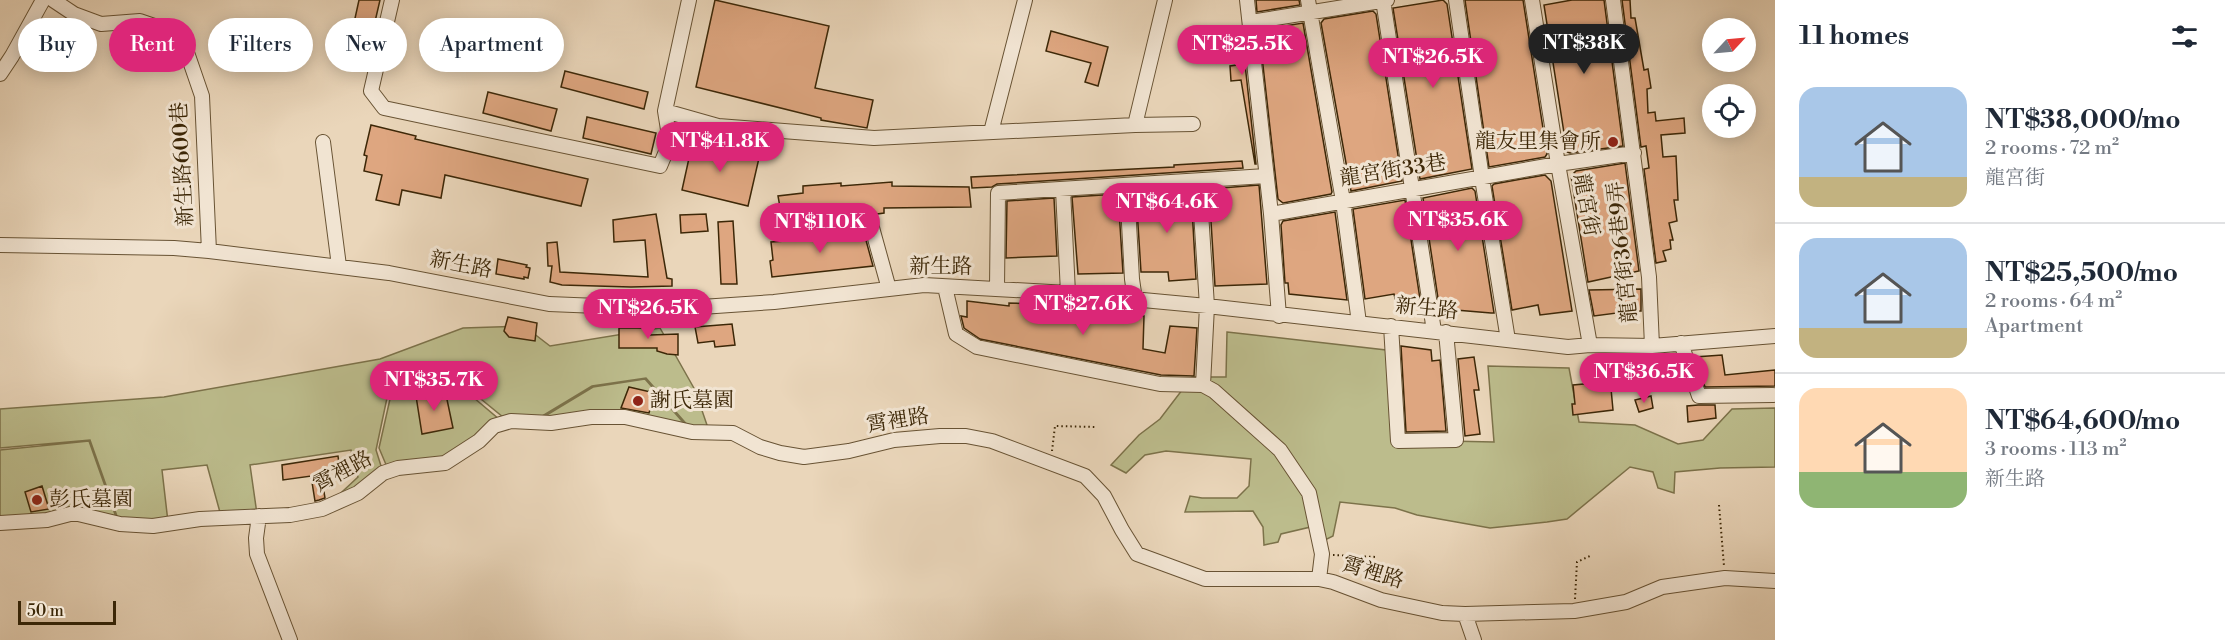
<!DOCTYPE html>
<meta charset="utf-8">
<style>
:root{--surface:#fff;--page:#f2f2f3;--text:#1f2937;--muted:#747a83;--line:#e0e1e3;--accent:#db2777}
body{margin:0;font-family:"Libre Bodoni","Noto Serif TC",serif;background:var(--page);color:var(--text);height:100vh;display:flex;flex-direction:column;font-size:22px;white-space:nowrap}
*{box-sizing:border-box;margin:0}
p{font-size:20px;color:var(--muted)}
.icon{flex:none;width:33px;height:33px;fill:none;stroke:currentColor;stroke-width:2;stroke-linecap:round;stroke-linejoin:round}
.map{position:relative;flex:1;overflow:hidden}
.sheet{display:flex;flex-direction:column;background:var(--surface);width:450px}
.sheet>*{flex:none}
.guide{position:absolute;left:18px;top:18px;width:570px;height:54px;display:flex;gap:12px}
.needle{width:39px;rotate:64deg}
.tools{position:absolute;left:1702px;top:18px;display:grid;gap:12px}
.tools a{display:grid;place-items:center;width:54px;height:54px;border-radius:50%;background:var(--surface);box-shadow:0 3px 15px #0003;font-size:30px}
.scale{position:absolute;left:18px;bottom:15px;width:98px;box-sizing:border-box;padding-left:6px;border:3px solid #3c2707;border-top:0;font-size:16px;line-height:21px;white-space:nowrap;color:#3c2707;-webkit-text-stroke:4px #f1e4d2;paint-order:stroke}
.price{position:absolute;translate:-50% -51px;padding:0 14px;border-radius:21px;background:var(--accent);color:#fff;font-size:20px;line-height:39px;filter:drop-shadow(0 2px 3px #0008)}
.price::after{content:'';position:absolute;left:50%;top:36px;width:18px;height:14px;margin-left:-9px;background:inherit;clip-path:polygon(0 0,100% 0,50% 100%)}
.price.selected{background:#222;color:#fff}
ul{padding:0;list-style:none}
li{display:flex;align-items:center;gap:18px;height:150px;padding:0 24px}
li+li{border-top:2px solid var(--line)}
li span{display:grid;place-items:center;flex:none;width:168px;height:120px;border-radius:18px;color:#555}
li>.icon{margin-inline-start:auto}
span .icon{width:72px;height:72px;fill:#fffc;stroke-width:1}
li b{font-size:26px}
h2{display:flex;justify-content:space-between;align-items:center;height:72px;padding:0 24px;font-size:26px}
.pill{padding:0 21px;border-radius:27px;background:var(--surface);box-shadow:0 3px 15px #0003;font-size:21px;line-height:54px}
.pill.selected{background:var(--accent);color:#fff}
main{display:flex;flex:1;min-height:0}
.map>svg:first-child{display:block}
.green{fill:#bcbc8c;stroke:#7c724a;stroke-width:1.5}
.building{fill:#dea680;stroke:#3c2707;stroke-width:1.5}
.lines{fill:none;stroke-linecap:round;stroke-linejoin:round}
.minor-casing{stroke:#685334;stroke-width:16}
.path{stroke:#3c2707;stroke-width:2;stroke-dasharray:1.5 3;stroke-linecap:butt}
.minor{stroke:#f1e4d2;stroke-width:14}
.poi-dot{fill:#8f2418;stroke:#f1e4d2;stroke-width:2}
.labels{text-anchor:middle;dominant-baseline:central;stroke-width:6;stroke-linejoin:round;paint-order:stroke}
.poi-label{font-size:21px;fill:#3c2707;stroke:#f1e4d2;text-anchor:start}
.street-label{font-size:21px;fill:#3c2707;stroke:#f1e4d2}
</style>
<main>
<div class="map">
<svg width="1775" height="640" viewBox="0 0 1775 640">
<rect width="100%" height="100%" fill="#ead6ba"/>
<filter id="stains"><feTurbulence type="fractalNoise" baseFrequency=".00333" numOctaves="4"/><feColorMatrix values="0 0 0 0 .2 0 0 0 0 .09 0 0 0 0 .02 0 0 0 .5 -.17"/></filter>
<radialGradient id="worn" r=".72"><stop offset=".6" stop-color="#630" stop-opacity="0"/><stop offset="1" stop-color="#630" stop-opacity=".3"/></radialGradient>
<path class="green" d="M524,326L550,346L660,328L695,390L708,428H690L646,378L592,386L539,418L503,417L449,373L412,374L387,398L376,450L382,469L358,492L329,504L358,477L351,450L250,465L257,514L221,516L207,465L162,470L168,522L118,519L90,440L0,448V409L164,397L380,359L463,328Z
M1227,332L1386,350L1400,440L1494,442L1488,366L1569,368L1579,422L1635,425L1678,444L1703,440L1732,409L1775,408V467L1720,468L1675,472L1674,493L1658,488L1653,472L1630,467L1567,519L1547,522L1490,528L1417,515L1395,508L1340,502L1333,536L1321,542L1315,526L1281,534L1278,542L1264,545L1263,527L1253,511L1185,512L1190,496L1202,498H1237L1249,486L1251,459L1166,451L1145,455L1126,473L1111,465L1139,435L1160,419L1192,377H1226Z
M448,376L500,420L451,456L387,467L379,448L390,399L414,377Z
M645,379L689,429L621,413L540,419L593,387Z
M89,441L117,520L0,519V450Z"/>
<path class="building" d="M359,0H380L364,69L345,64Z
M715,0L829,26L815,88L873,100L867,128L821,120V118L696,87Z
M1256,0H1299L1300,5L1257,12Z
M1443,0L1447,4L1472,169L1420,179L1393,8Z
M1465,0H1523L1547,154L1545,157L1489,167Z
M1572,0H1604L1623,146L1570,153L1567,152L1544,5Z
M1622,0H1630L1631,18H1635L1644,70L1648,69L1651,88L1647,89L1648,113L1655,112L1656,121L1684,118L1685,133L1661,135L1663,157L1676,156L1678,200H1674L1677,221L1669,223L1673,240H1670L1671,249L1663,251L1666,261L1656,263L1644,169L1649,168L1646,146L1641,147Z
M1373,11L1376,14L1402,181L1351,191L1321,23L1324,19Z
M1303,23L1332,192L1331,194L1283,203L1278,199L1259,30Z
M1241,28L1256,164H1255L1241,80L1231,81L1230,66L1237,65L1232,30Z
M1051,31L1108,47L1098,86L1085,82L1091,63L1046,51Z
M565,71L648,92L644,109L561,87Z
M488,92L557,109L551,131L483,113Z
M587,117L656,133L651,154L583,138Z
M371,125L416,136L415,139L588,179L581,206L445,175L441,198L402,190L399,205L376,200L382,175L364,171L367,156L364,155Z
M693,140L759,158L748,206L682,190Z
M1242,161L1243,168L997,184L992,187L972,188L971,177L1174,167V165Z
M1625,163L1639,271L1588,282L1571,176L1576,171Z
M1545,175L1551,181L1572,311L1540,315L1538,305L1512,310L1492,186L1494,184Z
M892,182V186L969,187L971,207L884,208V213L870,215L782,221V218L795,217L781,213L778,196L803,193V186L841,183V186Z
M1259,185L1267,284L1215,286L1209,189Z
M1472,188L1475,191L1494,313H1491L1444,309L1443,304L1439,305L1423,198Z
M1191,190L1196,279L1169,281L1168,272H1141L1136,193Z
M1118,194L1123,273L1078,274L1072,197Z
M1054,198L1057,256L1006,258L1007,201Z
M1405,200L1420,299L1396,302L1394,294L1365,299L1353,209Z
M1335,212L1347,300L1289,294L1288,283H1285L1281,225L1283,221Z
M656,214L667,278L672,279V286L631,287L562,285L550,282L552,266H548L547,243L557,242L560,272L648,277L645,240L614,242L613,220Z
M706,214L708,231L681,233L680,215Z
M733,221L737,284H721L718,222Z
M864,233L873,266L772,277L770,261L773,260L771,242L785,241V239Z
M498,259L527,265L526,267L530,268L528,278L524,277V279L496,274Z
M1641,289V311H1636L1638,322L1625,320L1624,312L1594,316L1589,290Z
M967,301L1009,306V303L1035,304V305L1144,316L1143,349L1165,353L1170,326L1197,328L1194,376L1161,375L980,339L964,328L961,316L967,317Z
M508,317L537,323L535,341L509,337L504,331Z
M732,324L735,345L715,347L714,341L698,343L695,327Z
M619,328H649L650,335L678,334V355L667,354L657,351V348H619Z
M1401,346L1431,350L1432,361L1440,360L1446,431L1406,432Z
M1722,355L1725,375L1775,370V386L1705,387L1695,357Z
M1474,357L1479,390H1474L1480,434L1465,436L1458,359Z
M1609,367L1613,410L1573,415L1572,404H1575L1573,385L1595,383L1594,368Z
M629,387L655,393L649,413L621,408Z
M445,390L453,428L422,434L416,396Z
M1651,396L1653,408L1639,412L1635,400Z
M1698,405H1715L1716,418L1688,422L1687,406Z
M338,456L340,471L321,474L325,498L319,500L315,501L311,476L283,480L282,465Z
M42,486L49,509L31,512L25,492Z"/>
<g class="lines">
<defs>
<path id="minor" d="M53,0L74,14L101,24L140,21L181,35L202,96L209,251
M392,0L371,91L384,108L660,166L670,142L665,111L689,0
M1247,0L1271,214L1279,316
M1308,0L1343,201L1359,323
M1383,0L1434,331
M1456,0L1482,178L1508,340
M1532,0L1558,164L1590,345
M1613,0L1649,277L1652,346
M1251,22L1387,0
M0,74L12,56L43,0
M665,111L718,126L874,138L1135,125L1193,124
M1135,125L1165,0
M991,132L1025,0
M323,142L339,266
M1199,181L1207,306L1203,385
M1127,186L1132,279L1135,300
M1063,190L1068,293
M1271,214L1558,164L1634,153
M783,230L871,224L889,289
M0,245L174,248L209,251L389,273L549,304L672,309L774,302L924,285L1068,293L1207,306L1568,347L1590,345L1652,346L1775,336
M945,287L956,334L977,347L1160,384L1203,385L1214,391L1280,450L1309,493L1322,554L1319,579
M997,288L998,193L1266,176
M1391,326L1398,441L1456,440L1446,332
M1681,343L1699,396L1773,395
M259,516L256,538L257,554L290,640
M0,523L47,520L74,513L120,524L153,526L200,519L290,515L322,509L358,493L383,473L398,468L445,463L479,441L494,426L511,421L551,423L591,417H625L692,432L733,433L760,447L780,453L804,457L849,451L894,440L940,436H966L992,441L1085,476L1104,496L1122,530L1137,554L1205,579H1319L1333,582L1381,600L1442,613L1465,614L1574,611L1626,602L1662,587L1725,578L1775,581
M1465,614L1474,640"/>
</defs>
<use href="#minor" class="minor-casing"/>
<path class="path" d="M1052,451L1055,426L1096,427
M1719,505L1724,566
M1333,555L1377,557
M1575,599L1577,562L1592,555"/>
<use href="#minor" class="minor"/>
</g>
<g class="poi-dot">
<circle cx="1613" cy="142" r="6"/>
<circle cx="638" cy="401" r="6"/>
<circle cx="37" cy="500" r="6"/>
</g>
<g class="labels">
<g class="poi-label">
<text x="1601" y="142" text-anchor="end">龍友里集會所</text>
<text x="650" y="401">謝氏墓園</text>
<text x="49" y="500">彭氏墓園</text>
</g>
<g class="street-label">
<text transform="translate(183 164) rotate(-93)">新生路600巷</text>
<text transform="translate(1393 171) rotate(-9)">龍宮街33巷</text>
<text transform="translate(1586 205) rotate(80)">龍宮街</text>
<text transform="translate(1623 252) rotate(-96)">龍宮街36巷9弄</text>
<text transform="translate(461 265) rotate(11)">新生路</text>
<text x="941" y="267">新生路</text>
<text transform="translate(1427 309) rotate(6)">新生路</text>
<text transform="translate(898 421) rotate(-9)">霄裡路</text>
<text transform="translate(343 472) rotate(-28)">霄裡路</text>
<text transform="translate(1373 573) rotate(17)">霄裡路</text>
</g>
</g>
<rect width="100%" height="100%" filter="url(#stains)"/>
<rect width="100%" height="100%" fill="url(#worn)"/>
</svg>
<div class="tools">
<a><svg class="needle" viewBox="-14 -14 28 28"><path d="M0-13l5 13h-10z" fill="#e53935"/><path d="M0 13l5-13h-10z" fill="#747a83"/></svg></a>
<a><svg class="icon" aria-label="locate" viewBox="0 0 24 24"><circle cx="12" cy="12" r="6"/><path d="M12 2v4M12 18v4M2 12h4M18 12h4"/></svg></a>
</div>
<div class="scale">50 m</div>
<b class="price selected" style="left:1584px;top:75px">NT$38K</b>
<b class="price" style="left:1242px;top:76px">NT$25.5K</b>
<b class="price" style="left:1433px;top:89px">NT$26.5K</b>
<b class="price" style="left:720px;top:173px">NT$41.8K</b>
<b class="price" style="left:1167px;top:234px">NT$64.6K</b>
<b class="price" style="left:1458px;top:252px">NT$35.6K</b>
<b class="price" style="left:820px;top:254px">NT$110K</b>
<b class="price" style="left:1083px;top:336px">NT$27.6K</b>
<b class="price" style="left:648px;top:340px">NT$26.5K</b>
<b class="price" style="left:1644px;top:404px">NT$36.5K</b>
<b class="price" style="left:434px;top:412px">NT$35.7K</b>
<div class="guide">
<a class="pill">Buy</a>
<a class="pill selected">Rent</a>
<a class="pill">Filters</a>
<a class="pill">New</a>
<a class="pill">Apartment</a>
</div>
</div>
<section class="sheet">
<h2>11 homes<svg class="icon" aria-label="filters" viewBox="0 0 24 24"><path d="M4 7h16M4 17h16"/><circle cx="9" cy="7" r="2"/><circle cx="15" cy="17" r="2"/></svg></h2>
<ul>
<li><span style="background:linear-gradient(#a9c7e8 75%,#c2b280 0)"><svg class="icon" aria-label="home" viewBox="0 0 24 24"><path d="M3 11l9-7 9 7M6 9v11h12V9"/></svg></span><div><b>NT$38,000/mo</b><p>2 rooms · 72 m²</p><p>龍宮街</p></div></li>
<li><span style="background:linear-gradient(#a9c7e8 75%,#c2b280 0)"><svg class="icon" aria-label="home" viewBox="0 0 24 24"><path d="M3 11l9-7 9 7M6 9v11h12V9"/></svg></span><div><b>NT$25,500/mo</b><p>2 rooms · 64 m²</p><p>Apartment</p></div></li>
<li><span style="background:linear-gradient(#ffd9b3 70%,#8fb573 0)"><svg class="icon" aria-label="home" viewBox="0 0 24 24"><path d="M3 11l9-7 9 7M6 9v11h12V9"/></svg></span><div><b>NT$64,600/mo</b><p>3 rooms · 113 m²</p><p>新生路</p></div></li>
</ul>
</section>
</main>
